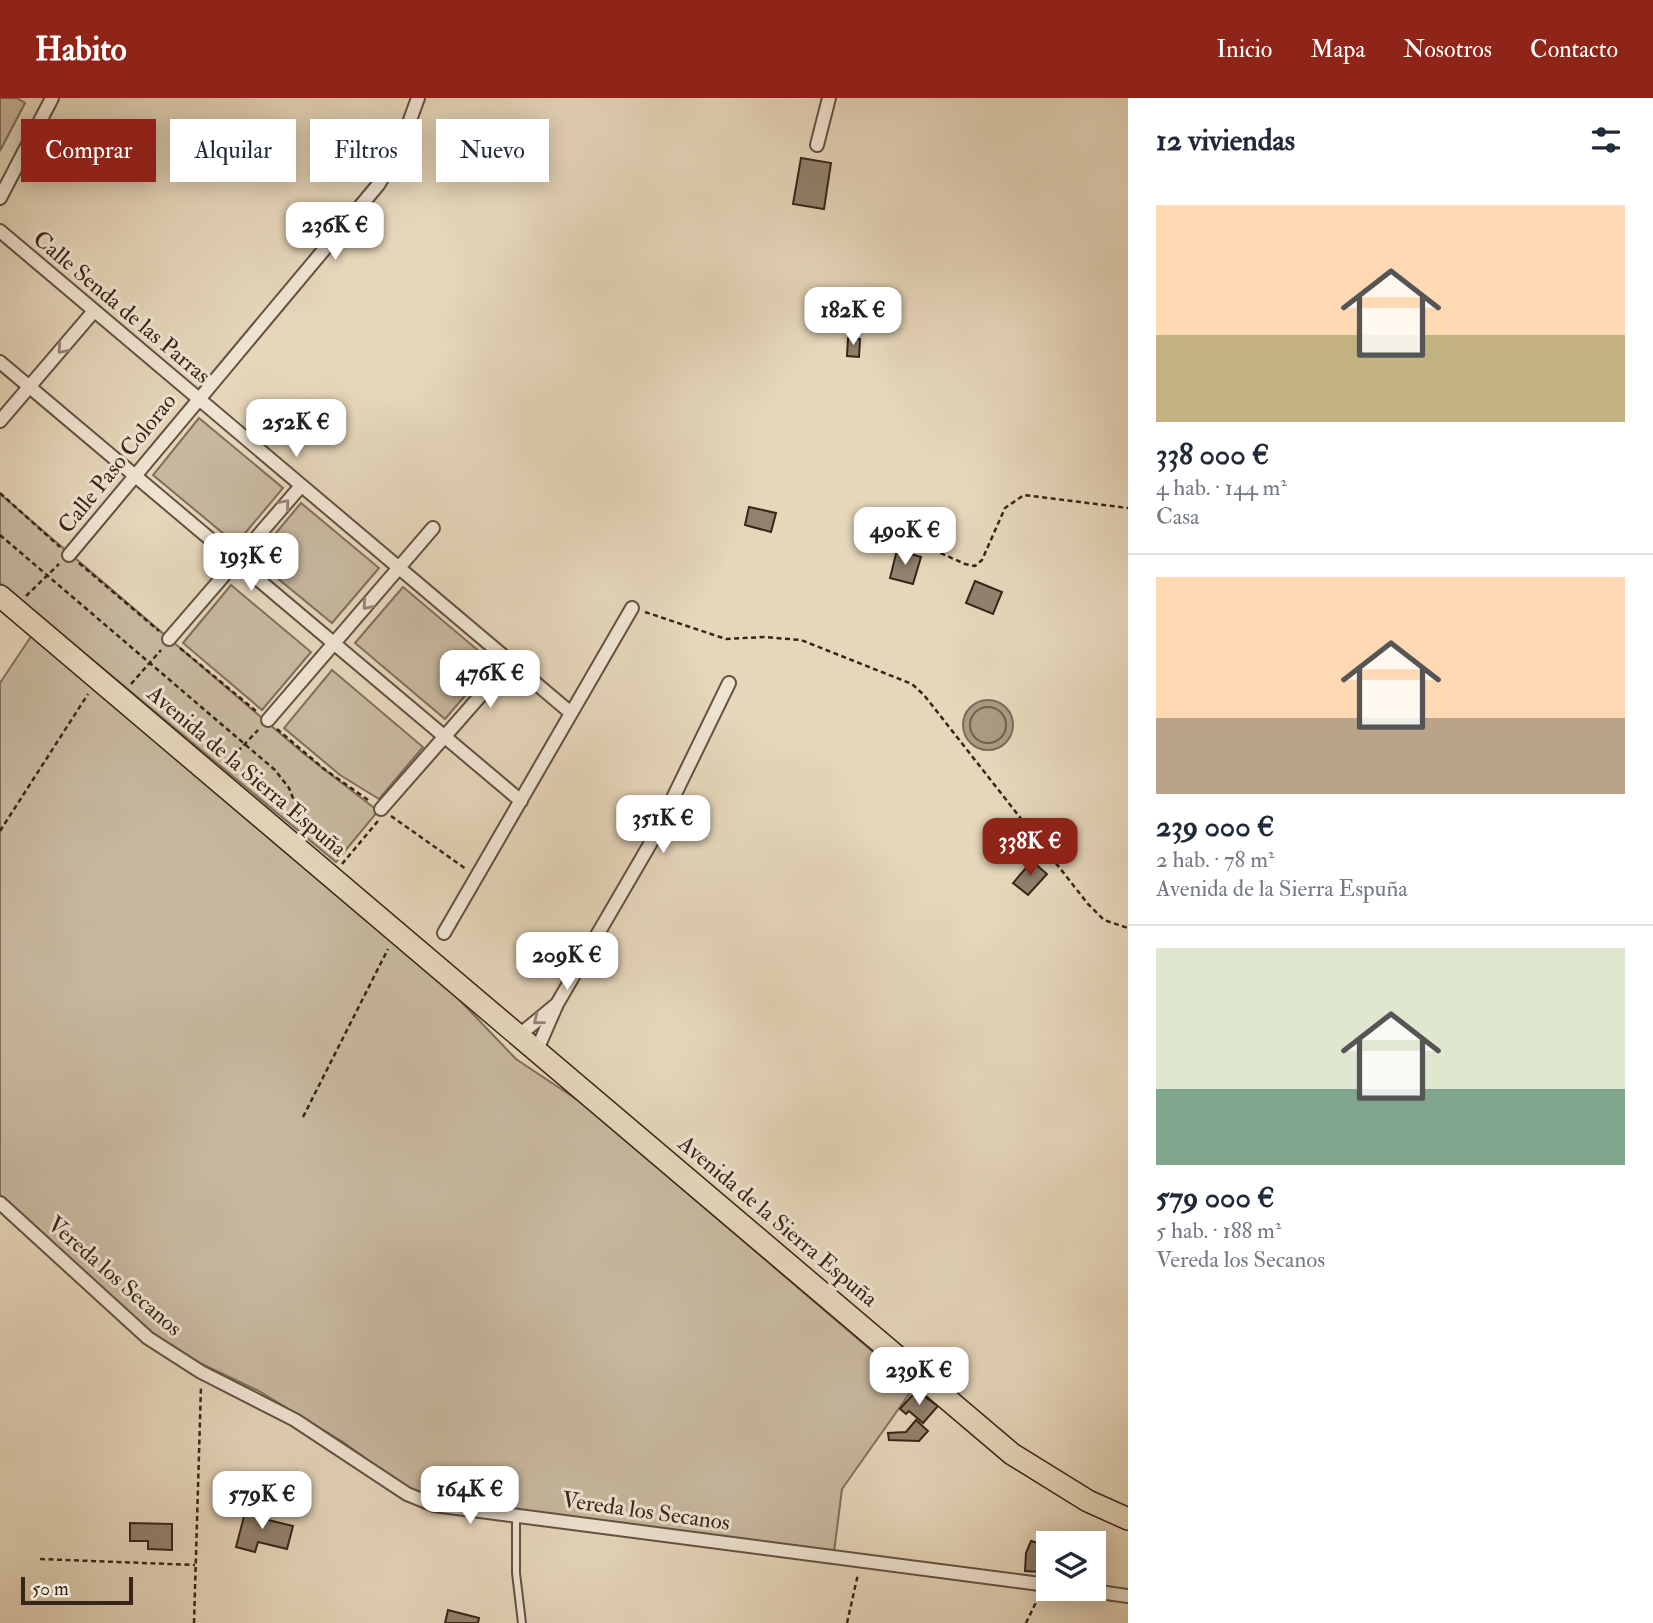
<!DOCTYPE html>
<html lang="es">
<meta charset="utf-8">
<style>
:root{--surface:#fff;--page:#f6f6f7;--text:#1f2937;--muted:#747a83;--line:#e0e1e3;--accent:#8f2418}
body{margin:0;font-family:"IM FELL Double Pica",serif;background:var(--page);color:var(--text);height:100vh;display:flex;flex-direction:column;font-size:26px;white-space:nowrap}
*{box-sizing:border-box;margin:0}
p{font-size:23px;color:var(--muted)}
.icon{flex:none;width:38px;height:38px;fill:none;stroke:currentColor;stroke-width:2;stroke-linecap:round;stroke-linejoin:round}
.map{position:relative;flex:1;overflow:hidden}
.panel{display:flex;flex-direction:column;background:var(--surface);width:525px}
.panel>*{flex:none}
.guide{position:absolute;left:21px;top:21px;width:665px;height:63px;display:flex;gap:14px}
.buttons{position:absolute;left:1036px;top:1433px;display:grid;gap:14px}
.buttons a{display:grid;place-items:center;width:70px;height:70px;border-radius:0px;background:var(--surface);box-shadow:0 4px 18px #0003;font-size:35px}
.scale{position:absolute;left:21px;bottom:18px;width:112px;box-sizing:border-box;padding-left:7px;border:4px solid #382519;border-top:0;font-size:19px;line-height:24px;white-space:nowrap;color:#382519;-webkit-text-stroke:5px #efe4d2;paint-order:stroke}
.price{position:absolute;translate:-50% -60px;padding:0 16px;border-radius:14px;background:#fff;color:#222;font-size:23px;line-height:46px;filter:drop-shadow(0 2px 4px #0008)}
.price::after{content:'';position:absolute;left:50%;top:42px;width:21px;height:16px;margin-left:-10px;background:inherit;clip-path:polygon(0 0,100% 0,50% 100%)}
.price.current{background:var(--accent);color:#fff}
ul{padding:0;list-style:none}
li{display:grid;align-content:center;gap:14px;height:371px;padding:0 28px}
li+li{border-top:2px solid var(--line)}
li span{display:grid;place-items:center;height:217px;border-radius:0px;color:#555}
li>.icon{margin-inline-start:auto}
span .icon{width:126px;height:126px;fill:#fffc;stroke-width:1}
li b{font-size:30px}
h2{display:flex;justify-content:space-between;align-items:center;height:84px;padding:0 28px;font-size:30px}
.chip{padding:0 24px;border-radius:0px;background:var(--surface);box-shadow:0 4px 18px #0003;font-size:24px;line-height:63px}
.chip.current{background:var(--accent);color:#fff}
header{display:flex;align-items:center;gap:42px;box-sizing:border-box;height:98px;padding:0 35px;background:var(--accent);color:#fff}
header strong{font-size:33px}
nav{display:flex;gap:38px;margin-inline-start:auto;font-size:24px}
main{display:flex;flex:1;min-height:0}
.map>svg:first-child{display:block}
.green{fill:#c8b89f;stroke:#806e5c;stroke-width:2}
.water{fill:#ab9a83;stroke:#7d6b59;stroke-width:2}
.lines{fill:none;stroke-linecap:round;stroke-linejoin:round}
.shore{stroke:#72604e;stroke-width:2}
.building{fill:#92816d;stroke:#382519;stroke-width:2}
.lane-casing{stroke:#645141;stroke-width:10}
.street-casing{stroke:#645141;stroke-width:16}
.primary-casing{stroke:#382519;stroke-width:24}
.path{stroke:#382519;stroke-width:2.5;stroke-dasharray:5 3.5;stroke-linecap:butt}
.lane{stroke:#efe4d2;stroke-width:6}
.street{stroke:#efe4d2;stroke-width:12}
.primary{stroke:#e6d6ba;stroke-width:21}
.oneway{stroke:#948476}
.labels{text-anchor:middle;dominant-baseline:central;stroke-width:6;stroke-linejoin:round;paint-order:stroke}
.street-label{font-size:23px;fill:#382519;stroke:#efe4d2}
</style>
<header>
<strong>Habito</strong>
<nav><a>Inicio</a><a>Mapa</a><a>Nosotros</a><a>Contacto</a></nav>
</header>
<main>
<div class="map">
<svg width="1128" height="1525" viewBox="0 0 1128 1525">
<rect width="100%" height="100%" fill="#e6d6ba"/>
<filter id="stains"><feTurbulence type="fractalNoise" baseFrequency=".00286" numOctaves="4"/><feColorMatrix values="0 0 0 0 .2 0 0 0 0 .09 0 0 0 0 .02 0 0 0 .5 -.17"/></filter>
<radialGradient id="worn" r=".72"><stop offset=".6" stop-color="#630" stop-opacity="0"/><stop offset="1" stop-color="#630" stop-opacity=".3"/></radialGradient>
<path class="green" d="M0,0H17L25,5L0,53Z
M199,320L283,390L236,446L153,377Z
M0,396L303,655L378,713L336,764L0,485Z
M301,405L379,470L332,525L254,461Z
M231,487L311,554L262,612L183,545Z
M403,489L493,565L445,621L355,545Z
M32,537L450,892L516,961L582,1005L914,1289L842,1391L834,1454L434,1401L407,1390L343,1344L257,1292L187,1259L148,1232L0,1097V585Z
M332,572L423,649L379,701L340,677L284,630Z"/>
<path class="water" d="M963 627a25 25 0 1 1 50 0a25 25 0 1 1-50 0Z"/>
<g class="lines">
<path class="shore" d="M970 627a18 18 0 1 1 36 0a18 18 0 1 1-36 0Z"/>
</g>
<path class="building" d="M801,60L831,65L824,111L793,106Z
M848,240L860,241L859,259L847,258Z
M749,409L776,415L771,434L745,427Z
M897,452L921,459L913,486L890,480Z
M975,483L1002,494L993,516L966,505Z
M1032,763L1047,776L1028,797L1013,785Z
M916,1293L938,1308L923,1325L909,1313L906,1316L900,1311Z
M916,1322L928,1333L919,1343L889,1342L888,1335L906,1334Z
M247,1407L266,1412L264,1421L293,1428L287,1451L258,1444L255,1454L236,1449Z
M130,1425L172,1426V1452L148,1451V1443H130Z
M1031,1443L1048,1448L1041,1474L1025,1473L1026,1455Z
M448,1512L479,1520L478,1525H445Z"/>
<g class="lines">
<defs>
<path id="lane" d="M516,1419V1475L522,1525"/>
<path id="street" d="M817,47L829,0
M0,100L52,0
M0,133L571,615
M0,264L521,703
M0,323L94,213
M69,457L378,87L398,55L418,0
M169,541L301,388
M268,622L433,430
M381,711L510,564
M444,835L632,510
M557,906L653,741L729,585
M517,939L557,906L536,954
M0,1105L148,1240L201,1274L295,1322L407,1396L434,1407L1048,1487
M1078,1491L1128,1498"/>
<path id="primary" d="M0,498L1012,1356L1088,1403L1128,1421"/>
</defs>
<use href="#lane" class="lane-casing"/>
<use href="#street" class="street-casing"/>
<use href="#primary" class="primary-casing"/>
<path class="path" d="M0,395L60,449
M0,437L275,672L289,690L306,733
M925,448L965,466L975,468L982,462L1005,410L1024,397L1128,410
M79,465L159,533
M26,498L59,466
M645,514L726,541L764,539L801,542L912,586L924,597L1088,806L1104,822L1128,830
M180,550L256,613
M131,586L161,552
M277,631L324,671L371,704
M226,666L258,632
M391,718L466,771
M0,733L88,596
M342,766L378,723
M303,1019L388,851
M40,1461L195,1467
M194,1525L201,1288
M847,1525L858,1476
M1026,1525L1038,1500"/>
<use href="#lane" class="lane"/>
<use href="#street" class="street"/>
<use href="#primary" class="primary"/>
</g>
<defs><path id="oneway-chevron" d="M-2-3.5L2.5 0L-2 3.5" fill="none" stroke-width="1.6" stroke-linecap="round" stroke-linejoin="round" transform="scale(1.75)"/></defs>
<g class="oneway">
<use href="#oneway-chevron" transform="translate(62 251) rotate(131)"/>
<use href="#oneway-chevron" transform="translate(285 406) rotate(-50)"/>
<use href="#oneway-chevron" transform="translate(367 507) rotate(131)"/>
<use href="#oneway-chevron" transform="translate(538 922) rotate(141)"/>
</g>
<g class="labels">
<g class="street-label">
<text transform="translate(122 209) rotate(40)">Calle Senda de las Parras</text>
<text transform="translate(117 365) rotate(-51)">Calle Paso Colorao</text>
<text transform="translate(247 673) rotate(40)">Avenida de la Sierra Espuña</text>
<text transform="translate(778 1123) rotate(40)">Avenida de la Sierra Espuña</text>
<text transform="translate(115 1178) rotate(41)">Vereda los Secanos</text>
<text transform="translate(646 1413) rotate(8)">Vereda los Secanos</text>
</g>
</g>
<rect width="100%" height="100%" filter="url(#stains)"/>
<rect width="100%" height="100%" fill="url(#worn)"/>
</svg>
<div class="buttons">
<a><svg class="icon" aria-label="layers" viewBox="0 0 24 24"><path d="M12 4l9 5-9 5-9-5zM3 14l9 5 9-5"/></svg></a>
</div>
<div class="scale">50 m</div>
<b class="price" style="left:335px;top:164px">236K €</b>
<b class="price" style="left:853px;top:249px">182K €</b>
<b class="price" style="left:296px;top:361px">252K €</b>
<b class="price" style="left:905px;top:469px">490K €</b>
<b class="price" style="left:251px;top:495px">193K €</b>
<b class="price" style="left:490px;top:612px">476K €</b>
<b class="price" style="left:663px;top:757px">351K €</b>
<b class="price current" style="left:1030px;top:780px">338K €</b>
<b class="price" style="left:567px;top:894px">209K €</b>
<b class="price" style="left:919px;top:1309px">239K €</b>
<b class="price" style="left:470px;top:1428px">164K €</b>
<b class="price" style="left:262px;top:1433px">579K €</b>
<div class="guide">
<a class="chip current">Comprar</a>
<a class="chip">Alquilar</a>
<a class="chip">Filtros</a>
<a class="chip">Nuevo</a>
</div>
</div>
<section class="panel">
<h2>12 viviendas<svg class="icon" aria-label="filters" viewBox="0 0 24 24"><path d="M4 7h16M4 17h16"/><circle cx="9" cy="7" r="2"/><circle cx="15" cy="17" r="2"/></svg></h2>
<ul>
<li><span style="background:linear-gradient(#ffd9b3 60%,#c2b280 0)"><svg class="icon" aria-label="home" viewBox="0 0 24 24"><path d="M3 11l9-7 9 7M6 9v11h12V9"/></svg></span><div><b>338 000 €</b><p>4 hab. · 144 m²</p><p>Casa</p></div></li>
<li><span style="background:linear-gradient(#ffd9b3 65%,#b9a48a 0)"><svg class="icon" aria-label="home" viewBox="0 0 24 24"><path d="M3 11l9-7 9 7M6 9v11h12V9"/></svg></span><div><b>239 000 €</b><p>2 hab. · 78 m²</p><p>Avenida de la Sierra Espuña</p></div></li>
<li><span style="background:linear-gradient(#dfe7d0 65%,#7fa58c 0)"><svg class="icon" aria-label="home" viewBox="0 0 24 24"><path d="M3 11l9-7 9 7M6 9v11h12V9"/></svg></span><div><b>579 000 €</b><p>5 hab. · 188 m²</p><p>Vereda los Secanos</p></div></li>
</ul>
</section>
</main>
